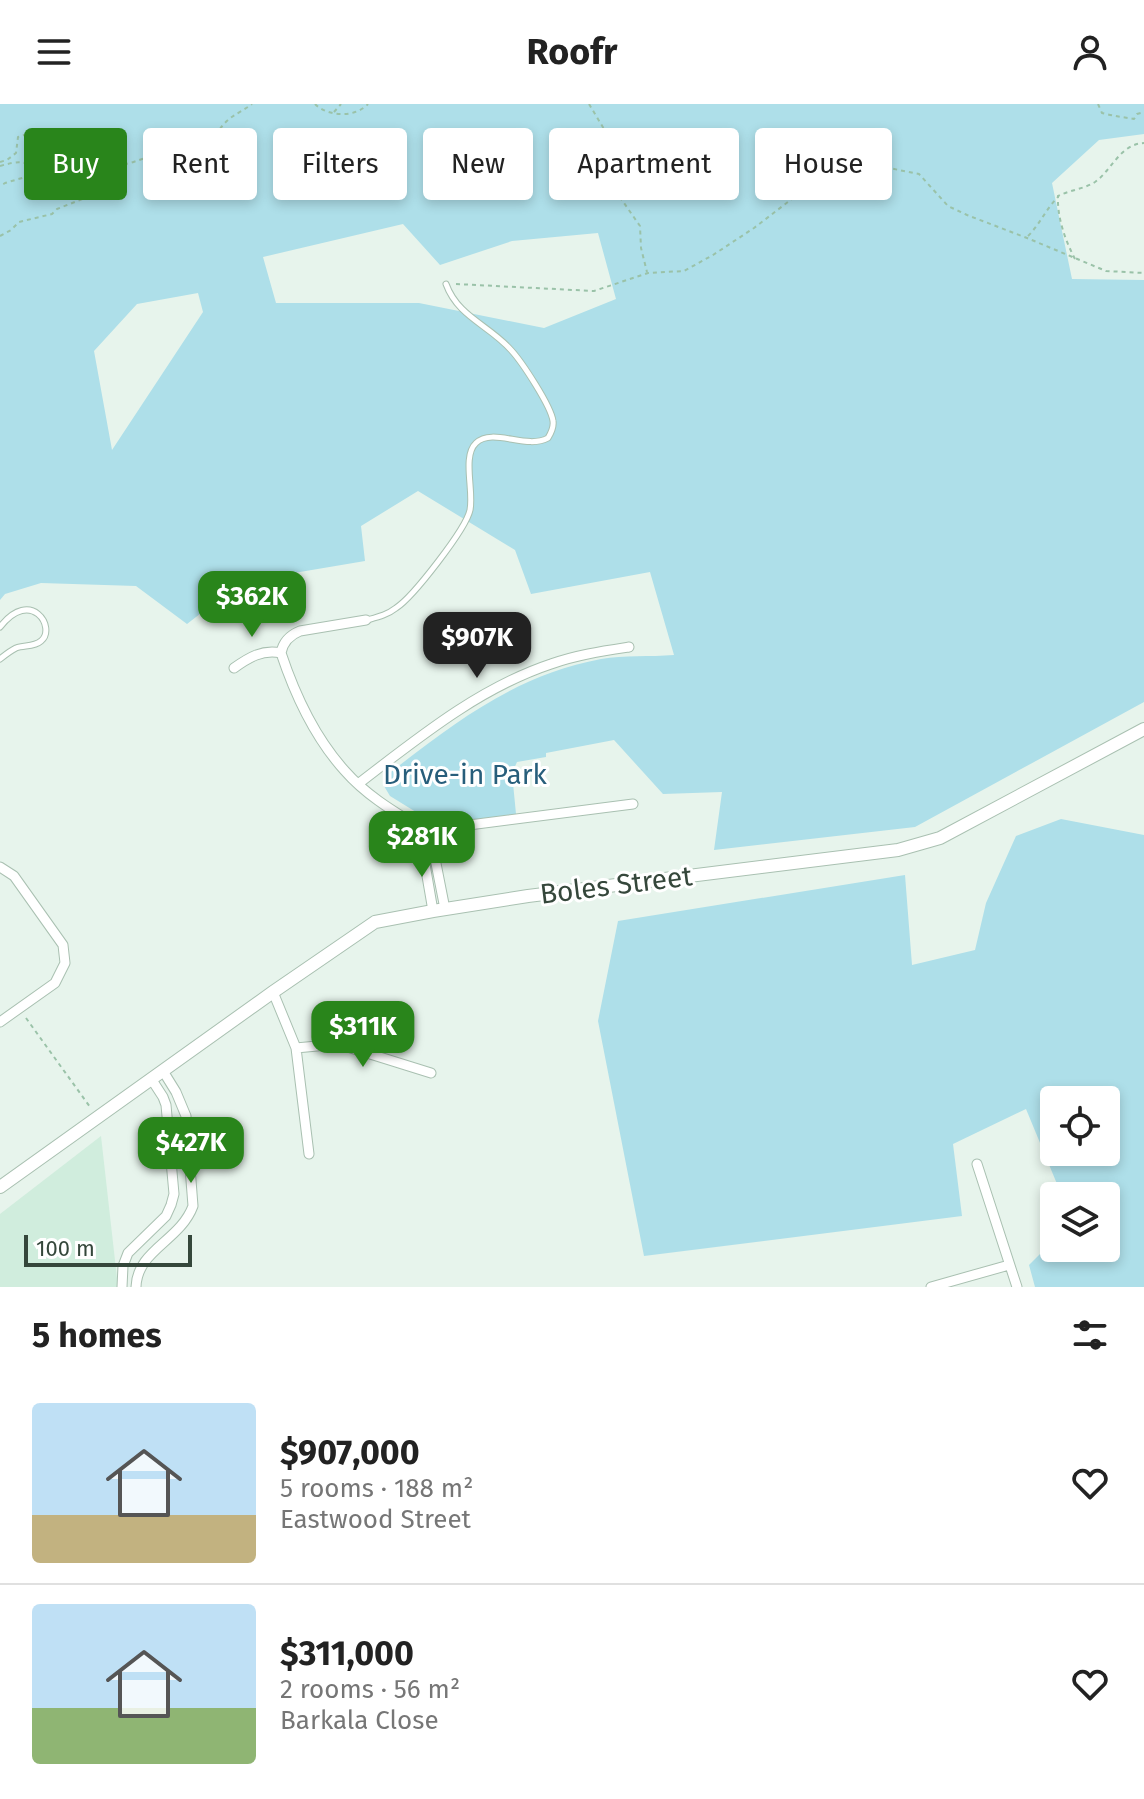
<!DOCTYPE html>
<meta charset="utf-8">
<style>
:root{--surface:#fff;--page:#f2f2f2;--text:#222;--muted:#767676;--line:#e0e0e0;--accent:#29851b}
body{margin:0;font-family:"Fira Sans",sans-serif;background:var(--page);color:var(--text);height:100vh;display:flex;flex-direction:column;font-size:30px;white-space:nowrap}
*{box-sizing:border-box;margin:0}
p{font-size:26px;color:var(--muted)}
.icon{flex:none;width:44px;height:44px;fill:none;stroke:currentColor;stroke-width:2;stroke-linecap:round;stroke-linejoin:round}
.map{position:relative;height:1183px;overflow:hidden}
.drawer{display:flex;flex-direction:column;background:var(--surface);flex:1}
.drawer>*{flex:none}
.guide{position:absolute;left:24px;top:24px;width:1096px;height:72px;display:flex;gap:16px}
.tools{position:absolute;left:1040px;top:982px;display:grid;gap:16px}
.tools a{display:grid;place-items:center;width:80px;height:80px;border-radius:8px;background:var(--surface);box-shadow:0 4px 12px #0003;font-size:40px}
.scale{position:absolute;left:24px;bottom:20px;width:168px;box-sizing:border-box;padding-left:8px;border:4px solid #35473b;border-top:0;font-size:22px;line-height:28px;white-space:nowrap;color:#35473b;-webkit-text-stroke:6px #fff;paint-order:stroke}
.price{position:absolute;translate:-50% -68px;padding:0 18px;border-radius:16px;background:var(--accent);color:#fff;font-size:26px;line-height:52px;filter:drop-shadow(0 2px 4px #0008)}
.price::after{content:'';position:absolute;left:50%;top:48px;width:24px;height:18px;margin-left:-12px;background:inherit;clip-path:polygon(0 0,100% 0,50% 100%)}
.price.selected{background:#222;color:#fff}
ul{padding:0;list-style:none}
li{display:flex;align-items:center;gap:24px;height:200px;padding:0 32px}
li+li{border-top:2px solid var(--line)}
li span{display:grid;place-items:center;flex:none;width:224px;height:160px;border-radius:8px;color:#555}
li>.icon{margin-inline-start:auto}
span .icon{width:96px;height:96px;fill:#fffc;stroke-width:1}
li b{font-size:34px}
h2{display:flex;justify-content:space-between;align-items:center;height:96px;padding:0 32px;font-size:34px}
.pill{padding:0 28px;border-radius:8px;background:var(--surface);box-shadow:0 4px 12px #0003;font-size:28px;line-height:72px}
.pill.selected{background:var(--accent);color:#fff}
header{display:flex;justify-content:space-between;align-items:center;height:104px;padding:0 32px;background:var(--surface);font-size:36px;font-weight:700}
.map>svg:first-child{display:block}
.education{fill:#d0eddd}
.green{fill:#aedfe9;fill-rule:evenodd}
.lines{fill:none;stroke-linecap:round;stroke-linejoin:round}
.service-casing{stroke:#a9c0b1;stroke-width:7}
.minor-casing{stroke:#a9c0b1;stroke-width:11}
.tertiary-casing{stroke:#a9c0b1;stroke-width:14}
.path{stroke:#9ac2a8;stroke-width:2;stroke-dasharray:4 4;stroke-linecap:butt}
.service{stroke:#fff;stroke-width:5}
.minor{stroke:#fff;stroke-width:9}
.tertiary{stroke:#fff;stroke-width:12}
.labels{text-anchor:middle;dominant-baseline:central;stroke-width:6;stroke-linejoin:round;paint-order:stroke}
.park-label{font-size:28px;fill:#275e7b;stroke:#fff}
.street-label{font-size:28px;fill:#35473b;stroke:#fff}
</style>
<header><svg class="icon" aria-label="menu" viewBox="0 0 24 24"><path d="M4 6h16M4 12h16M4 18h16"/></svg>Roofr<svg class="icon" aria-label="person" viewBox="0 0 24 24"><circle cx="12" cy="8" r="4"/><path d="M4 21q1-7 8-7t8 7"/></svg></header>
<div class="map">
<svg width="1144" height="1183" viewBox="0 0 1144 1183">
<rect width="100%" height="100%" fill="#e7f4ec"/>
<path class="education" d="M101,1032L118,1183H0V1110Z"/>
<path class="green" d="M0,0H1144V30L1099,36L1052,79L1072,175L1144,176V598L915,723L714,746L722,688L663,690L614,636L546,649V653L517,658L512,669L516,710L468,718H453L443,714L424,713L390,692L384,682L387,671C454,619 515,571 601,555C624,551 650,553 674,551L650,468L531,490L515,446L418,387L361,422L365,457L241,478L187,520L136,482L41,479L5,490L0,496ZM403,120L440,161L512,137L598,129L616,195L544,224L419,199H276L263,153ZM198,189L203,208L112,346L94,247L137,200Z
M1061,715L1144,731V1183H1035L1029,1161L1054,1136V1144H1106V1092H1062L1026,1005L953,1040L962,1112L644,1152L598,917L618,817L905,771L912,861L975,846L986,799L1016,732ZM1106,996V1048H1054V996Z"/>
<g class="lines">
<defs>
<path id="service" d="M367,516C378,513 387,511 396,504C413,493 466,425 470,406C474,387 462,352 476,339C493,323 526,346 548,334C551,329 554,323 553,317C551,302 522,258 511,246C489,221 458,213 446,180
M0,523C31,483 57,524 41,537C34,543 24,541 16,544C10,547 5,551 0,555"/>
<path id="minor" d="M281,549C295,591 315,634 345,667C366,691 393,707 419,723
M281,549C283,538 290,531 300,527L366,516
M234,564C248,554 262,545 281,549
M358,680C418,634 479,584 551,560C576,551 603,547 629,543
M417 729a11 11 0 1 1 22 0a11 11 0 1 1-22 0Z
M438,725L633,700
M421,737L433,807
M432,739L445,805
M0,763L14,772L63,841L65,859L55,879L0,918
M273,888L296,944L309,1050
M296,944L338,940L431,969
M977,1060L1017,1183
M122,1183L123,1162L128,1149L166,1112L171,1101L174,1090L166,1001L163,993L152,976
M136,1183C137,1146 180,1137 193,1102L186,1012L176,988L163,967
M931,1183L1009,1161"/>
<path id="tertiary" d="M0,1083L273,888L375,818L433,807L528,792L898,746L940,734L1144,625"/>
</defs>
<use href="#service" class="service-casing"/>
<use href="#minor" class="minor-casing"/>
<use href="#tertiary" class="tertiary-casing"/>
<path class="path" d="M315,0C328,13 355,14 368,0
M589,0L607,30L615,49L608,76L640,122L641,144L647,168
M1098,0L1102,9C1113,12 1122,13 1134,15L1137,10L1144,8
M334,8L341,0
M0,58L7,56L16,49L18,33L24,31L39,38L41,33L50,32L62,37L69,34L70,41L79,49C91,48 98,59 110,56L114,58L120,56L126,60C146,55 161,45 182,53C192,57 196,59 200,69L207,68L214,57L224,56L229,48L217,29C230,10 236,12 252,0
M0,62C18,57 23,56 41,66L39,69L5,79L0,82
M0,132L11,126L19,118L52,110L57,105L85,94L102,83L101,76L106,65L125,60
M1028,132C1040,120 1046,105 1058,93
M1075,155C1065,136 1057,113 1058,92C1070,86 1084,85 1095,78C1112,66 1120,40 1144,39
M456,180L594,187L648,169L684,167L713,151L754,124L797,91L831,68L855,61L889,64L919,70L948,102L967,111L1027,134L1106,167L1144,169
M26,914L90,1003"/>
<use href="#service" class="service"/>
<use href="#minor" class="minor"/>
<use href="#tertiary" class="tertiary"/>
</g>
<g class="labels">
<g class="park-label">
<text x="465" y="670">Drive-in Park</text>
</g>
<g class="street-label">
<text transform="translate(616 781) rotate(-7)">Boles Street</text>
</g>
</g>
</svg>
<div class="tools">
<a><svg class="icon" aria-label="locate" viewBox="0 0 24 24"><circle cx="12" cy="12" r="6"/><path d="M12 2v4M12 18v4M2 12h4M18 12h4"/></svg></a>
<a><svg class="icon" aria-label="layers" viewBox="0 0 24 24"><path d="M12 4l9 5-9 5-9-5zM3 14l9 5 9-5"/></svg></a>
</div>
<div class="scale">100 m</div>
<b class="price" style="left:252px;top:535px">$362K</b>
<b class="price selected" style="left:477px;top:576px">$907K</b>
<b class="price" style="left:422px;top:775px">$281K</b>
<b class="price" style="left:363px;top:965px">$311K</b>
<b class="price" style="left:191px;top:1081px">$427K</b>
<div class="guide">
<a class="pill selected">Buy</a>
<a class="pill">Rent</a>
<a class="pill">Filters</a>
<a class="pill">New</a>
<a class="pill">Apartment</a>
<a class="pill">House</a>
</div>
</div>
<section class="drawer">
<h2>5 homes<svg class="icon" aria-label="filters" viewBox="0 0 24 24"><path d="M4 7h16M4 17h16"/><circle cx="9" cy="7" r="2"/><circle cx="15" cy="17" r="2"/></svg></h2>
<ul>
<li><span style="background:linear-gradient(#bfe0f5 70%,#c2b280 0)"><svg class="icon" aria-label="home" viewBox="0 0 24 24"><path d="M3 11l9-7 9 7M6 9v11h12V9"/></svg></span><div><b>$907,000</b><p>5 rooms · 188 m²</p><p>Eastwood Street</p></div><svg class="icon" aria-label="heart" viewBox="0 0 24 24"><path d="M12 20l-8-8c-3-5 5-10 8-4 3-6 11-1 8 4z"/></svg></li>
<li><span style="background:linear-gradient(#bfe0f5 65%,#8fb573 0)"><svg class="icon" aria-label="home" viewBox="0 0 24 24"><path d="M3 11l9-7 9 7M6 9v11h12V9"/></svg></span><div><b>$311,000</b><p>2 rooms · 56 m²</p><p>Barkala Close</p></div><svg class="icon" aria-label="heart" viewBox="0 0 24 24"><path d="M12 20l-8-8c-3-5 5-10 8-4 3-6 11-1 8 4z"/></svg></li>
</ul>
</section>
